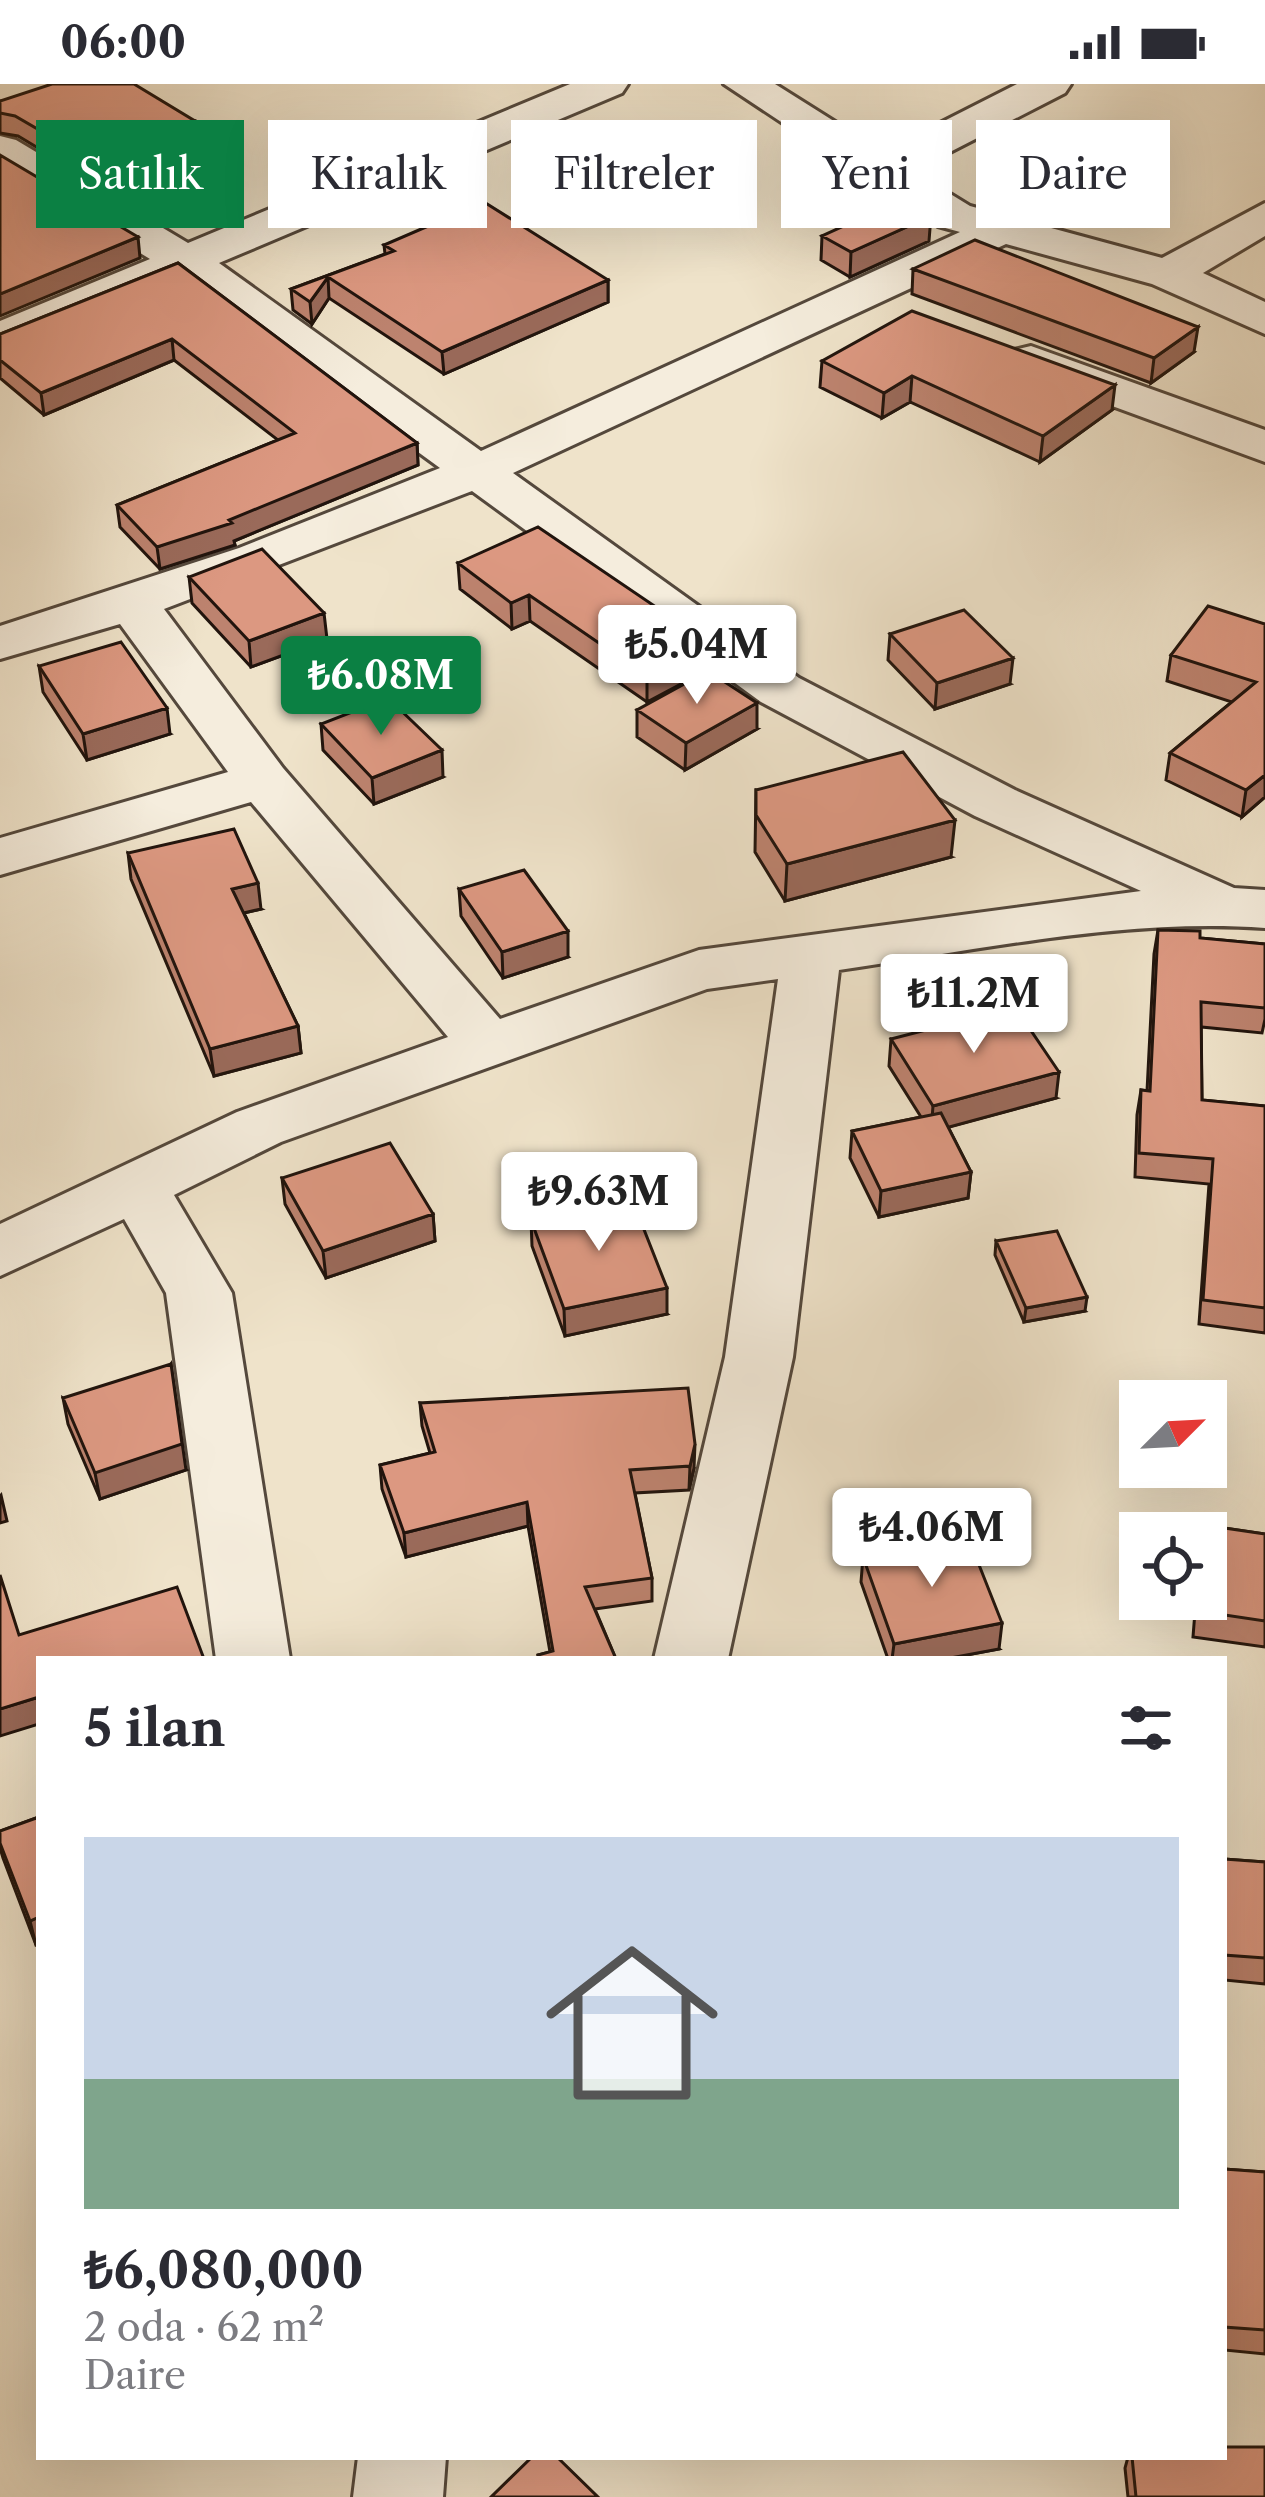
<!DOCTYPE html>
<html lang="tr">
<meta charset="utf-8">
<style>
:root{--surface:#fff;--page:#f7f7f7;--text:#2b2b33;--muted:#7c7c81;--line:#e1e1e2;--accent:#0b8043}
body{margin:0;font-family:"Libre Caslon Text",serif;background:var(--page);color:var(--text);height:100vh;display:flex;flex-direction:column;font-size:45px;white-space:nowrap}
*{box-sizing:border-box;margin:0}
p{font-size:39px;color:var(--muted)}
.icon{flex:none;width:66px;height:66px;fill:none;stroke:currentColor;stroke-width:2;stroke-linecap:round;stroke-linejoin:round}
.map{position:relative;flex:1;overflow:hidden}
.drawer{position:absolute;left:36px;top:1572px;width:1191px;height:804px;display:flex;flex-direction:column;background:var(--surface);border-radius:0px;box-shadow:0 12px 48px #0002}
.drawer>*{flex:none}
.top-card{position:absolute;left:36px;top:36px;width:1194px;height:108px;display:flex;gap:24px}
.needle{width:78px;rotate:66deg}
.controls{position:absolute;left:1119px;top:1296px;display:grid;gap:24px}
.controls a{display:grid;place-items:center;width:108px;height:108px;border-radius:0px;background:var(--surface);box-shadow:0 12px 48px #0002;font-size:60px}
.price{position:absolute;translate:-50% -102px;padding:0 27px;border-radius:12px;background:#fff;color:#222;font-size:39px;line-height:78px;filter:drop-shadow(0 3px 6px #0008)}
.price::after{content:'';position:absolute;left:50%;top:72px;width:36px;height:27px;margin-left:-18px;background:inherit;clip-path:polygon(0 0,100% 0,50% 100%)}
.price.current{background:var(--accent);color:#fff}
ul{padding:0;list-style:none}
li{display:grid;align-content:center;gap:24px;height:636px;padding:0 48px}
li+li{border-top:3px solid var(--line)}
li span{display:grid;place-items:center;height:372px;border-radius:0px;color:#555}
li>.icon{margin-inline-start:auto}
span .icon{width:216px;height:216px;fill:#fffc;stroke-width:1}
li b{font-size:51px}
h2{display:flex;justify-content:space-between;align-items:center;height:144px;padding:0 48px;font-size:51px}
.chip{padding:0 42px;border-radius:0px;background:var(--surface);box-shadow:0 12px 48px #0002;font-size:42px;line-height:108px}
.chip.current{background:var(--accent);color:#fff}
.status{display:flex;justify-content:space-between;align-items:center;height:84px;padding:0 60px;background:var(--surface);direction:ltr}
.status svg{height:33px;fill:currentColor}
.map>svg:first-child{display:block}
.lines{fill:none;stroke-linecap:round;stroke-linejoin:round}
.minor-casing{stroke:#54483c;stroke-width:6}
.minor{fill:#f5eddd;fill-rule:evenodd}
.wall{fill:#bd836f;stroke:#21140d;stroke-width:3}
.shaded-wall{fill:#9a6a5a;stroke:#21140d;stroke-width:3}
.building{fill:#dc9881;stroke:#21140d;stroke-width:3}
</style>
<div class="status"><b>06:00</b><svg viewBox="0 0 49 12"><path d="M0 12V9h3v3zM5 12V6h3v6zM10 12V3h3v9zM15 12V0h3v12zM26 1h20v11H26zM47 4h2v5h-2z"/></svg></div>
<div class="map">
<svg width="1265" height="2413" viewBox="0 0 1265 2413">
<rect width="100%" height="100%" fill="#efe3ca"/>
<filter id="stains"><feTurbulence type="fractalNoise" baseFrequency=".00167" numOctaves="4"/><feColorMatrix values="0 0 0 0 .2 0 0 0 0 .09 0 0 0 0 .02 0 0 0 .5 -.17"/></filter>
<radialGradient id="worn" r=".72"><stop offset=".6" stop-color="#630" stop-opacity="0"/><stop offset="1" stop-color="#630" stop-opacity=".3"/></radialGradient>
<g class="lines">
<defs>
<path id="minor" d="M570,0H628L622,9L219,179L481,367L960,148L938,142L724,0H775L883,68L1017,0H1071L1065,9L913,87L970,122L1162,174L1265,119V152L1203,189L1265,218V250L1152,200L1006,160L513,389L799,594L1015,706L1234,804L1265,806V844C1124,834 979,866 839,886L793,1273L728,1575H654L725,1273L778,895L707,905L281,1058L174,1111L232,1209L290,1575H216L166,1209L124,1135L0,1192V1140L237,1028L448,953L251,718L0,791V754L228,688L120,540L0,575V542L239,464L440,384L181,195L0,268V237L150,175L0,84V52L16,56L188,159ZM472,407L761,618L975,732L1141,807L699,866L500,935L283,684L164,525Z
M1031,262L1265,346V378L1014,286L1007,276L1014,266Z
M358,2373H446L443,2413H353Z"/>
</defs>
<use href="#minor" class="minor-casing"/>
<use href="#minor" class="minor"/>
</g>
<path class="wall" d="M0,17L195,37L197,58L93,97L18,52L0,49Z
M523,74L664,110L588,138L524,99Z
M822,152L929,157L850,193L821,176Z
M384,161L608,196V218L444,290L329,214L312,240L293,226L291,205L385,170Z
M178,179L417,359L418,381L234,457L235,461L160,485L120,443L117,421L278,356L174,276L44,331L0,294V250Z
M913,185L1194,268L1151,299L912,210Z
M822,277L1112,326L1040,378L910,318L882,334L820,303Z
M458,479L709,585L647,618L530,537L512,545L460,505Z
M189,493L327,555L251,583L192,519Z
M1265,540V713L1242,733L1166,696L1170,669L1232,618L1167,597L1171,571Z
M890,550L1010,600L935,625L888,576Z
M39,582L170,650L87,676L43,608Z
M637,626L757,645L685,686L637,653Z
M321,640L443,693L374,720L323,666Z
M756,706L951,773L785,817L755,768Z
M128,769L261,825L244,829L298,942L301,969L214,992L131,795Z
M459,805L568,873L503,894L461,832Z
M1158,846L1200,854L1265,860V935L1262,949L1201,943L1202,1016L1265,1022V1249L1199,1240L1209,1100L1135,1093L1137,1031L1141,1006L1147,1007L1154,870Z
M891,955L1056,1014L948,1043L971,1088L968,1114L879,1133L850,1074L852,1047L921,1033L889,982Z
M282,1094L433,1130L435,1157L326,1194L285,1120Z
M531,1136L667,1230L565,1252L532,1162Z
M996,1157L1085,1227L1024,1238L995,1171Z
M63,1314L186,1386L100,1415L68,1340Z
M420,1319L694,1384L689,1406L635,1409L652,1494V1517L595,1525L616,1575H538V1571L550,1568L528,1442L406,1473L382,1405L380,1381L430,1369L422,1342Z
M1204,1441L1265,1450V1563L1193,1553L1196,1515H1206V1449H1203Z
M863,1473L999,1565L945,1575H888L861,1498Z
M39,1733L36,1861L3,1774L0,1764V1747Z
M1224,1775L1265,1778V1900L1224,1896Z
M1224,2085L1265,2088V2270L1224,2266Z
M1128,2373H1224L1265,2413H1128L1125,2384Z"/>
<path class="shaded-wall" d="M195,37L197,58L93,97L91,76Z
M665,85L664,110L588,138V114Z
M931,132L929,157L850,193L851,168Z
M138,153L140,174L0,232V210Z
M328,193L329,214L312,240L310,218Z
M608,196V218L444,290L442,268Z
M1198,243L1194,268L1151,299L1154,274Z
M172,255L174,276L44,331L41,309Z
M912,292L910,318L882,334L884,309Z
M1115,301L1112,326L1040,378L1043,352Z
M417,359L418,381L234,457L235,461L160,485L157,463Z
M529,511L530,537L512,545L511,519Z
M324,529L327,555L251,583L249,557Z
M709,559V585L647,618V592Z
M1013,574L1010,600L935,625L937,599Z
M757,619V645L685,686L686,659Z
M167,624L170,650L87,676L83,650Z
M442,666L443,693L374,720L372,694Z
M1265,691V713L1242,733L1246,706Z
M955,736L951,773L785,817L787,780Z
M258,799L261,825L235,831L232,805Z
M568,847V873L503,894L502,868Z
M298,942L301,969L214,992L210,965Z
M1059,988L1056,1014L931,1048L933,1022Z
M971,1088L968,1114L879,1133L881,1107Z
M433,1130L435,1157L326,1194L323,1167Z
M667,1204V1230L565,1252L564,1225Z
M1087,1213L1085,1227L1024,1238L1026,1224Z
M171,1280L186,1386L100,1415L95,1389Z
M695,1360L694,1384L689,1406L690,1382Z
M1,1411L7,1437L0,1439V1412Z
M527,1418L528,1442L406,1473L404,1449Z
M1002,1539L999,1565L945,1575H892L894,1560Z
M39,1613V1640L0,1652V1625Z
M39,1833V1860L36,1861L30,1837Z"/>
<path class="building" d="M52,0H134L195,37L91,76L15,32L0,29V17Z
M600,45L665,85L588,114L523,74Z
M0,71L138,153L0,210Z
M901,116L931,132L851,168L822,152Z
M484,118L608,196L442,268L328,193L310,218L291,205L394,167L384,161Z
M975,156L1198,243L1154,274L913,185Z
M178,179L417,359L229,436L232,439L157,463L117,421L295,349L172,255L41,309L0,276V250Z
M912,227L1115,301L1043,352L912,292L884,309L822,277Z
M538,443L709,559L647,592L529,511L511,519L458,479Z
M262,465L324,529L249,557L189,493Z
M1208,522L1265,540V691L1246,706L1170,669L1256,598L1171,571Z
M964,526L1013,574L937,599L890,550Z
M121,558L167,624L83,650L39,582Z
M708,587L757,619L686,659L637,626Z
M388,614L442,666L372,694L321,640Z
M903,668L955,736L787,780L756,731V706Z
M234,745L258,799L232,805L298,942L210,965L128,769Z
M524,786L568,847L502,868L459,805Z
M1158,846L1200,847V854L1265,860V924L1201,918L1202,1016L1265,1022V1224L1203,1216L1213,1075L1139,1069L1141,1006L1150,1007Z
M1015,923L1059,988L933,1022L891,955Z
M941,1029L971,1088L881,1107L852,1047Z
M390,1059L433,1130L323,1167L282,1094Z
M632,1115L667,1204L564,1225L531,1136Z
M1057,1147L1087,1213L1026,1224L996,1157Z
M171,1280L182,1360L95,1389L63,1314Z
M688,1304L695,1360L690,1382L630,1386L652,1494L585,1503L616,1575H539L538,1571L553,1567L527,1418L404,1449L380,1381L435,1368L420,1319Z
M1204,1441L1265,1450V1537L1198,1527L1199,1515H1206Z
M968,1453L1002,1539L894,1560L863,1473Z
M0,1491L19,1551L177,1503L204,1575H39V1613L0,1625Z
M39,1733V1833L30,1837L0,1759V1747Z
M1224,1775L1265,1778V1874L1224,1871Z
M1224,2085L1265,2088V2246L1224,2243Z
M1224,2363H1265V2413H1136L1132,2373H1224Z
M532,2373H557L598,2413H491Z"/>
<rect width="100%" height="100%" filter="url(#stains)"/>
<rect width="100%" height="100%" fill="url(#worn)"/>
</svg>
<div class="controls">
<a><svg class="needle" viewBox="-14 -14 28 28"><path d="M0-13l5 13h-10z" fill="#e53935"/><path d="M0 13l5-13h-10z" fill="#7c7c81"/></svg></a>
<a><svg class="icon" aria-label="locate" viewBox="0 0 24 24"><circle cx="12" cy="12" r="6"/><path d="M12 2v4M12 18v4M2 12h4M18 12h4"/></svg></a>
</div>
<b class="price" style="left:697px;top:623px">₺5.04M</b>
<b class="price current" style="left:381px;top:654px">₺6.08M</b>
<b class="price" style="left:974px;top:972px">₺11.2M</b>
<b class="price" style="left:599px;top:1170px">₺9.63M</b>
<b class="price" style="left:932px;top:1506px">₺4.06M</b>
<div class="top-card">
<a class="chip current">Satılık</a>
<a class="chip">Kiralık</a>
<a class="chip">Filtreler</a>
<a class="chip">Yeni</a>
<a class="chip">Daire</a>
</div>
<section class="drawer">
<h2>5 ilan<svg class="icon" aria-label="filters" viewBox="0 0 24 24"><path d="M4 7h16M4 17h16"/><circle cx="9" cy="7" r="2"/><circle cx="15" cy="17" r="2"/></svg></h2>
<ul>
<li><span style="background:linear-gradient(#c9d6e8 65%,#7fa58c 0)"><svg class="icon" aria-label="home" viewBox="0 0 24 24"><path d="M3 11l9-7 9 7M6 9v11h12V9"/></svg></span><div><b>₺6,080,000</b><p>2 oda · 62 m²</p><p>Daire</p></div></li>
</ul>
</section>
</div>
